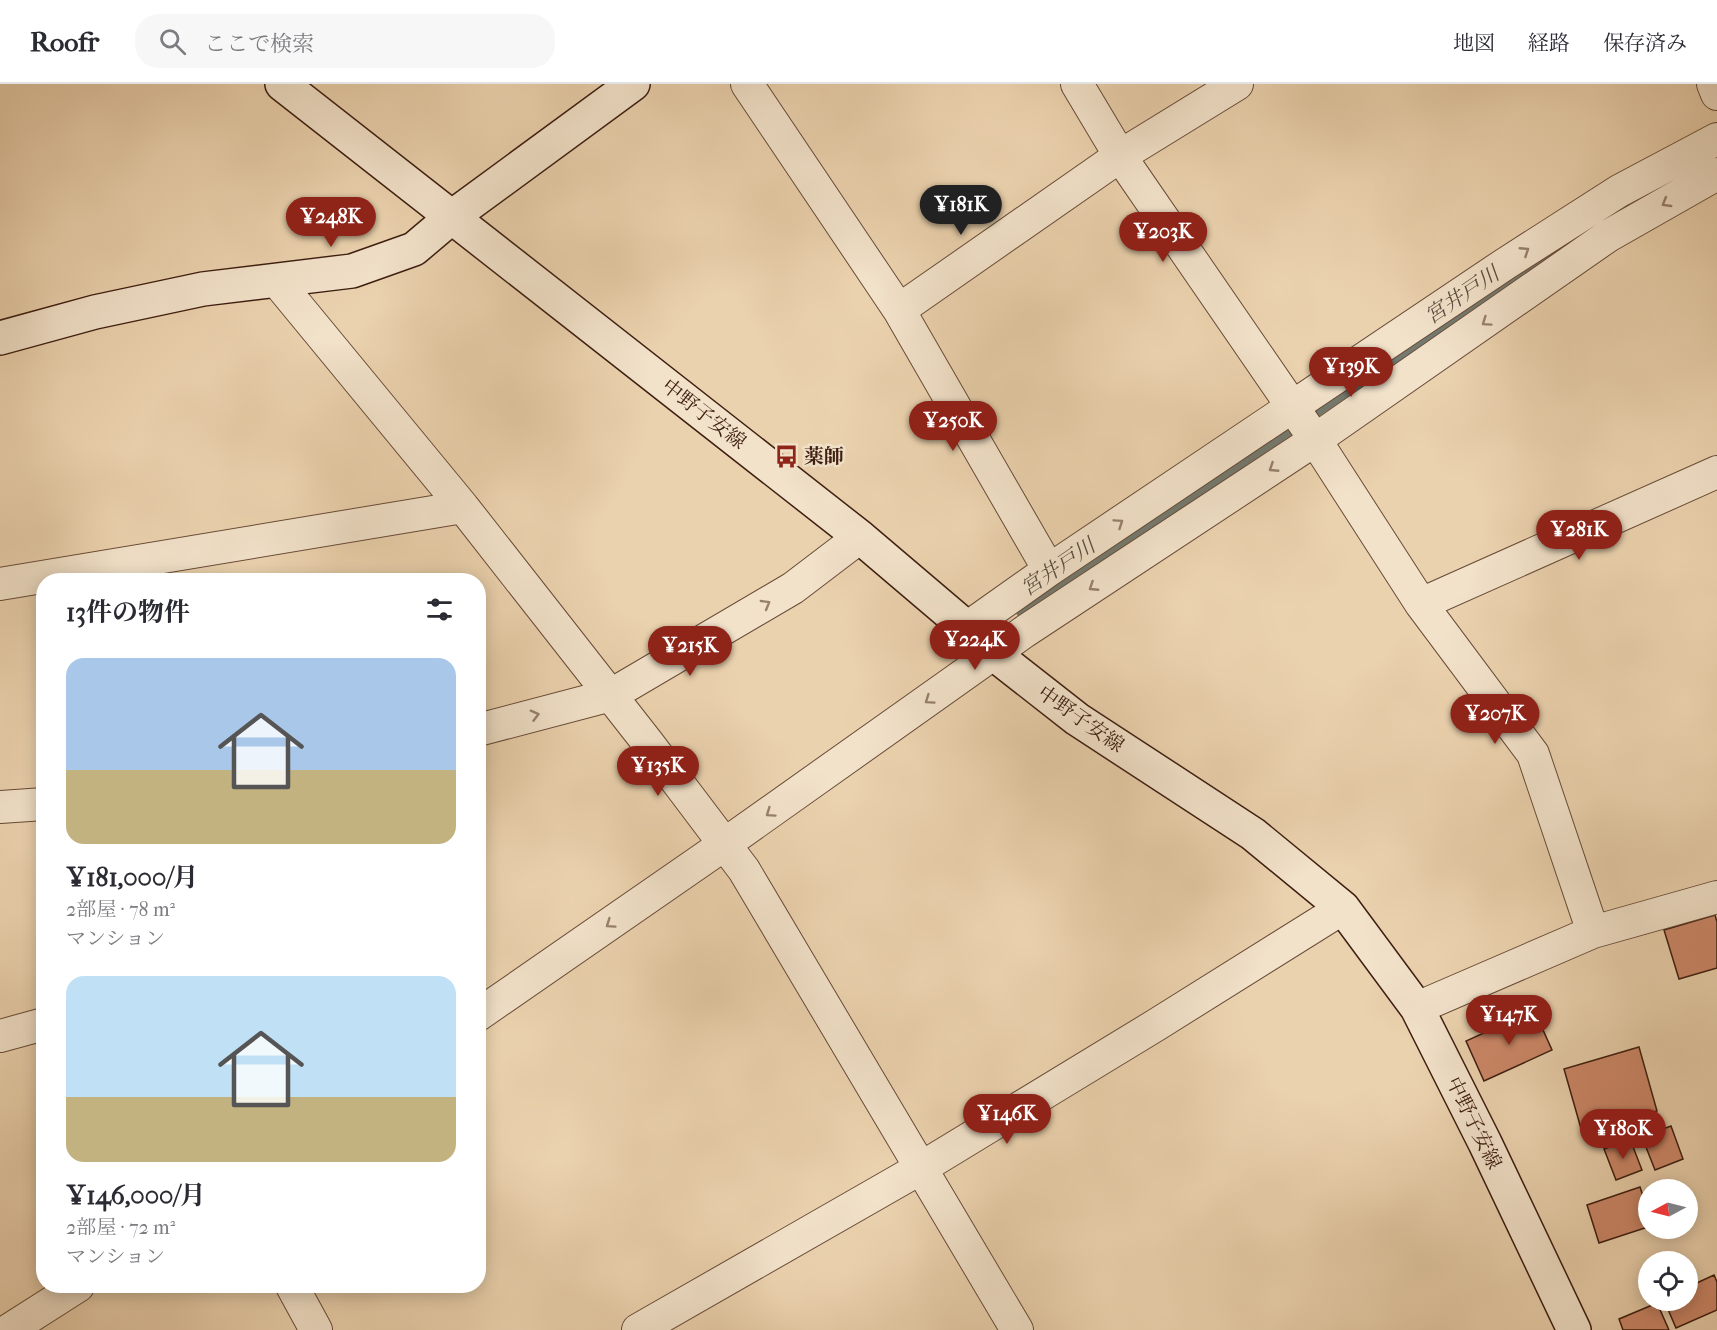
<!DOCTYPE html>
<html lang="ja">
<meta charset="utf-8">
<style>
:root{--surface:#fff;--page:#f7f7f7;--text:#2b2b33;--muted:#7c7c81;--line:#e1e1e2;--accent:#8f2418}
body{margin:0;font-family:"IM FELL French Canon","Noto Serif JP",serif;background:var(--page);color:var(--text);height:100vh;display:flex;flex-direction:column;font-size:22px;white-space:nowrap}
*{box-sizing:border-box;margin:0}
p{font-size:20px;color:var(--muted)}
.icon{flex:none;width:33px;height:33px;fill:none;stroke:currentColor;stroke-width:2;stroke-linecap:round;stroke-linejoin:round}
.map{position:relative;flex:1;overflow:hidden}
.drawer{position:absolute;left:36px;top:489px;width:450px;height:720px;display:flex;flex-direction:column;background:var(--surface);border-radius:24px;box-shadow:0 3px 15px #0003}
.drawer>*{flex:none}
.needle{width:39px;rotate:263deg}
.buttons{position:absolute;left:1638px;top:1095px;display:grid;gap:12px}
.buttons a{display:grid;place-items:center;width:60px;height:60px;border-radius:50%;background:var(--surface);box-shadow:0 3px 15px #0003;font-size:30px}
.price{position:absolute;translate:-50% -51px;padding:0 14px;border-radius:21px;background:var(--accent);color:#fff;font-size:20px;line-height:39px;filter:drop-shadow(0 2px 3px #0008)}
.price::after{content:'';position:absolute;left:50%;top:36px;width:18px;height:14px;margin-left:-9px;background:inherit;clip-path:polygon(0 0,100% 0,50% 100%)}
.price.current{background:#222;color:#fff}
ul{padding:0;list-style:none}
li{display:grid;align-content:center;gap:12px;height:318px;padding:0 30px}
li span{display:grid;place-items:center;height:186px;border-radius:18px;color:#555}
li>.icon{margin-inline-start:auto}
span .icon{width:108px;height:108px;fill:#fffc;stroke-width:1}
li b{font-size:26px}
h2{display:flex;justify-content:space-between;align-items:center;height:72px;padding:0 30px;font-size:26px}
header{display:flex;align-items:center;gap:36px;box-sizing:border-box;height:84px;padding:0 30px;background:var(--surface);border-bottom:2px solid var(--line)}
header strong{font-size:28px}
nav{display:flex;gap:33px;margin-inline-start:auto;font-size:21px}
.search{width:420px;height:54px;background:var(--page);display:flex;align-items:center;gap:15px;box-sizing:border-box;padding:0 21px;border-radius:24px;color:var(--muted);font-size:22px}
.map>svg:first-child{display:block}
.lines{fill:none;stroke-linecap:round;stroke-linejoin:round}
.stream{stroke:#747a6f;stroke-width:9}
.building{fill:#cd8869;stroke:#3d1e11;stroke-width:1.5}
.street-casing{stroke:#684b38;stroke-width:34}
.secondary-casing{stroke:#3d1e11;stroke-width:36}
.street{stroke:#f2e2ca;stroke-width:32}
.secondary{stroke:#f2e2ca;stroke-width:33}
.oneway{stroke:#98806e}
.labels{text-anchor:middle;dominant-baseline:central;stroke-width:5;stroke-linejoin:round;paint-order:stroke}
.street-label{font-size:20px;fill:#3d1e11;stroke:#f2e2ca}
.poi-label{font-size:20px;font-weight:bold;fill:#3d1e11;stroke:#f2e2ca;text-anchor:start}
.water-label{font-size:21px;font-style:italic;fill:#584c40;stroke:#f2e2ca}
</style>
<header>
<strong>Roofr</strong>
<div class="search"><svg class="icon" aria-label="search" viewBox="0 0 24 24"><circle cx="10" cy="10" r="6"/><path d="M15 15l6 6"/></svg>ここで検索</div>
<nav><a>地図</a><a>経路</a><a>保存済み</a></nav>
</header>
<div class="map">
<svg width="1717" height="1246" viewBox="0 0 1717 1246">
<rect width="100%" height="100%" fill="#ebd2ae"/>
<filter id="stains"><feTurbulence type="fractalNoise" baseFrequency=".00333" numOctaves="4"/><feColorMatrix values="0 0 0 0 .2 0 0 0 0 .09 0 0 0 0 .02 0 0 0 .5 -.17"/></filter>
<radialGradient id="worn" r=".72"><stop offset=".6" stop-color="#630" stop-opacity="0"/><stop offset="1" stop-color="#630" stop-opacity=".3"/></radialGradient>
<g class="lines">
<path class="stream" d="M1608,134L1679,93
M1021,529L1356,302L1559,167"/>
</g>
<path class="building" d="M1715,831L1717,838V884L1679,895L1664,846Z
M1534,926L1552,966L1484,997L1466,957Z
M1639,963L1657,1027L1582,1048L1564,985Z
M1671,1042L1683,1075L1655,1086L1642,1053Z
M1630,1055L1642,1086L1616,1096L1604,1065Z
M1640,1103L1648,1127V1143L1599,1159L1587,1121Z
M1714,1191L1717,1198V1226L1676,1244L1664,1216H1688V1203Z
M1657,1219L1669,1246H1623L1619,1235Z"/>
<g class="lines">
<defs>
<path id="street" d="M747,0L899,226L1120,72L1237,0
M1077,0L1120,72L1314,354L1421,520L1533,670L1593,848L1417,924
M1713,0L1717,10
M276,196L463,423L648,659L744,786L1017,1246
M899,226L1049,486
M0,500L463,423
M1421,520L1717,388
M967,544L1049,486L1505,180L1619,107L1717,55
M478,646L611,611L793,504L860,453
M0,723L44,720
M1593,848L1717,813
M478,931L725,760L1024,548L1315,356L1608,152L1717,90
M0,952L44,940
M292,1202L316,1246
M9,1246L78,1202
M638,1246L921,1084L1156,941L1343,824"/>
<path id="secondary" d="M282,0L860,453L967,544L994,570L1077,635L1253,750L1343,824L1417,924L1485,1059L1574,1246
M0,254L95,228L203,205L352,187L414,165L453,132L633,0"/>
</defs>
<use href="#street" class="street-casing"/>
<use href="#secondary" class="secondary-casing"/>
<use href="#street" class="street"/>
<use href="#secondary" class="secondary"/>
</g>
<defs><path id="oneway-chevron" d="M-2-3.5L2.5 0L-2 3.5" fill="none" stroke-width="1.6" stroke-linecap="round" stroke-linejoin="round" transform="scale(1.5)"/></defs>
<g class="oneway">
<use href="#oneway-chevron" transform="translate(1666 119) rotate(150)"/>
<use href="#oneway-chevron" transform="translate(1525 167) rotate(-33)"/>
<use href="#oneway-chevron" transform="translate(1486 238) rotate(145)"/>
<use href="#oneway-chevron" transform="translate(1273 384) rotate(147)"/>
<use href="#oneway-chevron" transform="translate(1119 439) rotate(-34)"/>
<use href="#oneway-chevron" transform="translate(1093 503) rotate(147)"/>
<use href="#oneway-chevron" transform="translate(766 520) rotate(-30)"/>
<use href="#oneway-chevron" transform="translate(929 616) rotate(145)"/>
<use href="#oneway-chevron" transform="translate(535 631) rotate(-15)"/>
<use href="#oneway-chevron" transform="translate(770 729) rotate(145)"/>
<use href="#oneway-chevron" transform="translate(610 840) rotate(145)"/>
</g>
<defs>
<symbol id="bus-bare" viewBox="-9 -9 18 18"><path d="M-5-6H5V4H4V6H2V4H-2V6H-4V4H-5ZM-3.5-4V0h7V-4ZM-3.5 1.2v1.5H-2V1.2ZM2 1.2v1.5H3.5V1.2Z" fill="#8f2418" stroke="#f2e2ca" stroke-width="2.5" paint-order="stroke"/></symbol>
</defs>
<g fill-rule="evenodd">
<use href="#bus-bare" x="770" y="356" width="33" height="33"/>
</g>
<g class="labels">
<g class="street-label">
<text transform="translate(704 330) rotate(38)">中野子安線</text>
<text transform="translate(1081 635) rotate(35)">中野子安線</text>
<text transform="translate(1474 1039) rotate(64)">中野子安線</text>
</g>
<g class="poi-label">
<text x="804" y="372">薬師</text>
</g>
<g class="water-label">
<text transform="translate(1462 211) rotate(-34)">宮井戸川</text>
<text transform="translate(1058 483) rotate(-34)">宮井戸川</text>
</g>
</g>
<rect width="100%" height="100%" filter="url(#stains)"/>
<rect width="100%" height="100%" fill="url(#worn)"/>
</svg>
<div class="buttons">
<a><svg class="needle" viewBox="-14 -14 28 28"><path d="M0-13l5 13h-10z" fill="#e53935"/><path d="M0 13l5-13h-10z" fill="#7c7c81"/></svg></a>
<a><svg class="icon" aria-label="locate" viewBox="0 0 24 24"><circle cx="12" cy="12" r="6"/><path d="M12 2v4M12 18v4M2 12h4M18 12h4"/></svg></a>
</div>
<b class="price current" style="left:961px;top:152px">¥181K</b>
<b class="price" style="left:331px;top:164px">¥248K</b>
<b class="price" style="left:1163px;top:179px">¥203K</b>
<b class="price" style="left:1351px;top:314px">¥139K</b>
<b class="price" style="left:953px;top:368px">¥250K</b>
<b class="price" style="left:1579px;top:477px">¥281K</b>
<b class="price" style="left:975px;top:587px">¥224K</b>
<b class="price" style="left:690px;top:593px">¥215K</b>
<b class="price" style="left:1495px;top:661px">¥207K</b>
<b class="price" style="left:658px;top:713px">¥135K</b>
<b class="price" style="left:1509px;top:962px">¥147K</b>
<b class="price" style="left:1007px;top:1061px">¥146K</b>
<b class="price" style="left:1623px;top:1076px">¥180K</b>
<section class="drawer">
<h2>13件の物件<svg class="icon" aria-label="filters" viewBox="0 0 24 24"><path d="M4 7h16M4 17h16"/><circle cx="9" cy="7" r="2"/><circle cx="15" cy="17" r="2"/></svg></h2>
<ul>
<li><span style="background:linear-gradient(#a9c7e8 60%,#c2b280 0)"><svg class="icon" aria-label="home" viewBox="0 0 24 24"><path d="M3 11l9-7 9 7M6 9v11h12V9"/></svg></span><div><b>¥181,000/月</b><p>2部屋 · 78 m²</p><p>マンション</p></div></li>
<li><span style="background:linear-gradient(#bfe0f5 65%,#c2b280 0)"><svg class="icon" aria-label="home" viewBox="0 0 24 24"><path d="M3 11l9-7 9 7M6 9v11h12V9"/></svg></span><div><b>¥146,000/月</b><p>2部屋 · 72 m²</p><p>マンション</p></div></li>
</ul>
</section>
</div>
